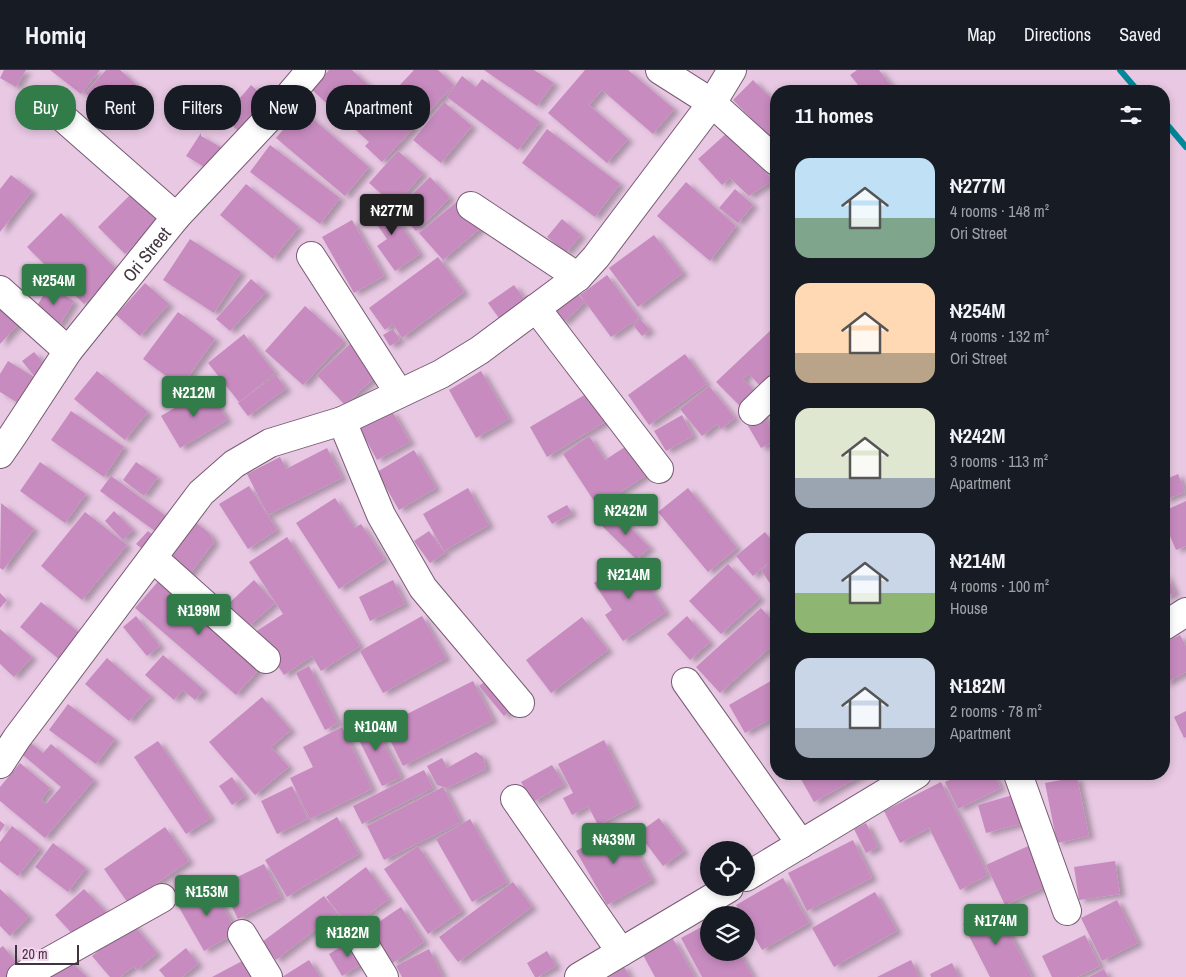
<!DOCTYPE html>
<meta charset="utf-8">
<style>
:root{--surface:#171b24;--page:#20242c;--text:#f1f3f6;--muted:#9ea1a6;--line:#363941;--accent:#327c4a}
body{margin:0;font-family:"Archivo Narrow",sans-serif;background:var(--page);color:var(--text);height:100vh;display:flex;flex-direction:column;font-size:19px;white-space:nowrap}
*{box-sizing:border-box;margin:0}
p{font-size:16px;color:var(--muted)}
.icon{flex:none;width:28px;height:28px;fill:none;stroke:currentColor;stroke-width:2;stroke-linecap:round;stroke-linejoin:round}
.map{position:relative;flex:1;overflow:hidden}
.sheet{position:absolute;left:770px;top:15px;width:400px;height:695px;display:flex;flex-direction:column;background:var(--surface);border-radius:20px;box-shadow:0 2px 8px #0003}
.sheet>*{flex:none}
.banner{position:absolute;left:15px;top:15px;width:475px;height:45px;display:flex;gap:10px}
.tools{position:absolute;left:700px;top:771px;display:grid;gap:10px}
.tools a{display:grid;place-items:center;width:55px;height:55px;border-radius:50%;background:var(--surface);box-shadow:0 2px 8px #0003;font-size:25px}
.scale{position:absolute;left:15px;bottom:12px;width:64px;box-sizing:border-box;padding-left:5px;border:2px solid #41343f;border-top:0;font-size:14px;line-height:18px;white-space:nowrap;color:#41343f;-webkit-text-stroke:4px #f6d5f0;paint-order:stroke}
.price{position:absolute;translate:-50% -42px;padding:0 11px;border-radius:5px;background:var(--accent);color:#fff;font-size:16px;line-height:32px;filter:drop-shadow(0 1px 2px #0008)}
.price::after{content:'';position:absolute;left:50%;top:30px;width:15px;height:11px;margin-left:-8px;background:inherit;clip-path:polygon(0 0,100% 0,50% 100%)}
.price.current{background:#222;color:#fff}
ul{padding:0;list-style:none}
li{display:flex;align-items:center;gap:15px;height:125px;padding:0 25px}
li span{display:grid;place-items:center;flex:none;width:140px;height:100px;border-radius:15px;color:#555}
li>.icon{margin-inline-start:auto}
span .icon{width:60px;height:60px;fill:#fffc;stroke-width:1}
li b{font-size:21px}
h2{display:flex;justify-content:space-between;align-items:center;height:60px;padding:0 25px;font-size:21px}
.tag{padding:0 18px;border-radius:20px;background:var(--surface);box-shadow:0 2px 8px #0003;font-size:18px;line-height:45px}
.tag.current{background:var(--accent);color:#fff}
header{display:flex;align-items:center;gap:30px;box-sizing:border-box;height:70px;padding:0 25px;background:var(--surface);border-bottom:1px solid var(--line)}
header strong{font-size:24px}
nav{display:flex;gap:28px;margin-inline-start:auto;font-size:18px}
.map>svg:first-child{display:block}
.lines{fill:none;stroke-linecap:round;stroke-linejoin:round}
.stream{stroke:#00879a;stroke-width:6}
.building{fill:#c78bbf;filter:url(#shadow)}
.minor-casing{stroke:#775b73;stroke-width:30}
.minor{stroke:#fff;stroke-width:28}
.labels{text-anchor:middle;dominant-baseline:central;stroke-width:4.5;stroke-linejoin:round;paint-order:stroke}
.street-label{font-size:18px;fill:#41343f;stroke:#f6d5f0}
</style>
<header>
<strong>Homiq</strong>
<nav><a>Map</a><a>Directions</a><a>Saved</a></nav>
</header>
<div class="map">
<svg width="1186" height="907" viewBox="0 0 1186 907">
<defs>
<filter id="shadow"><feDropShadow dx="5.5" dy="3" stdDeviation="2.5" flood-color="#0004"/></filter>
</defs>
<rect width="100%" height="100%" fill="#e8c8e3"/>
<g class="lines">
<path class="stream" d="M1120,0L1138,21
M1164,51L1186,77"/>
</g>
<path class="building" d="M4,0H26L16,17L0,8Z
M50,0H100L81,24Z
M106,0H120L148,25L121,55L85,23Z
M329,0H352L385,31L414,0H438L454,15L382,92L365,76L369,72L311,19Z
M484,0H534L554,13L537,36Z
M585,0H628L674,39L653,64L602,20L589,35L628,69L607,93L548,43Z
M857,0H879L895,21H863L850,5Z
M462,6L476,17L482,9L540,52L518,80L447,27Z
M753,10L776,33V74L733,30Z
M251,15L268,30L241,63L223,48Z
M444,32L472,56L441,93L413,70Z
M301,39L369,97L345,126L276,68Z
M547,59L620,114L595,147L522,93Z
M728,62L773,110L749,126L730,108L722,115L698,89Z
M201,63V66L224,79L211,101L186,86Z
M270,75L340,128L320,154L250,102Z
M398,81L423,103L395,136L369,113Z
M11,105L32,121L0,162V119Z
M430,107L450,128L416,161L396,140Z
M686,112L736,156L710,191L657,146Z
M246,114L299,157L273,189L220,145Z
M136,119L163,146L125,184L98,157Z
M735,119L753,135L738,153L719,138Z
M381,126L420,184L395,201L377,176L387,169L365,137Z
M459,130L482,157L443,190L419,163Z
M61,143L118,201L84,234L27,177Z
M562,149L581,165L566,183L547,167Z
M352,150L384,206L354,223L322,167Z
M654,165L683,203L638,237L609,198Z
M190,169L241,202L214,243L163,210Z
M438,187L464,222L402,268L393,254L385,260L369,238Z
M607,205L639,248L611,267L580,225Z
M251,209L266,222L230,261L216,249Z
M145,213L169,234L140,266L116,245Z
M514,215L524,229L499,248L488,233Z
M49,216L74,231L59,256L34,241Z
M573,219L585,232L563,253L551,240Z
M0,231L22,250L0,274Z
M305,236L344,271L303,315L265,281Z
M178,242L215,269L181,317L143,289Z
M640,249L650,260L642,266L633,255Z
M773,258L776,261V302L761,317L749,304L743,309L755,321L740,336L716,312Z
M393,259L400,270L390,276L383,265Z
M244,264L275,303L239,332L208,293Z
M351,273L379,303L345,335L317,305Z
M34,282L47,297L35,307L22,291Z
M685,284L707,314L649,355L628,325Z
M8,291L34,307L18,333L0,322V304Z
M97,301L148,342L125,370L74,329Z
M481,301L509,349L476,368L449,320Z
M276,305L286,319L248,346L238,333Z
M709,316L735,348L721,359L717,354L702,366L680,339Z
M208,318L227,350L180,378L161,346Z
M593,320L610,349L547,387L530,357Z
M760,339L776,368V370L761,378L744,349Z
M71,341L124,377L104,407L51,370Z
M392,341L410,372L377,390L360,359Z
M682,345L693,366L666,381L654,361Z
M589,366L605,390L631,373L651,402L598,437L563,384Z
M327,378L342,408L268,445L247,404L280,387L286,399Z
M414,380L436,418L399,440L377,402Z
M40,392L86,424L65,453L20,421Z
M136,392L158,407L144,426L123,410Z
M1178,404L1185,422L1164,430V410Z
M111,406L170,449L159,464L100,421Z
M249,416L277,460L248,479L219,434Z
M468,418L489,455L444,481L423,444Z
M688,418L737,478L708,502L658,442Z
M335,428L355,458L361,454L384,489L339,519L296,453Z
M1186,431V476L1176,480L1164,452V441Z
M1,433L34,459L3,500L0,498Z
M567,435L572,443L552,454L547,446Z
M114,441L133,460L123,470L105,451Z
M85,442L127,475L82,530L41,496Z
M617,444L650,478L636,489L601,455Z
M191,449L209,463L214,472L187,508L160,488Z
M148,461L157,468L145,481L136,474Z
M429,461L445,483L430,493L414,471Z
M765,462L776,476V486L753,506L736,486Z
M287,467L360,576L321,601L312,586L284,605L255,562L283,544L249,492Z
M630,489L666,542L623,571L605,545L612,540L594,513Z
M776,489V522L761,500Z
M728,494L760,528L721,564L689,531Z
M1165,503L1175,523L1164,528V504Z
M162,507L264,594L236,625L135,538Z
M254,510L275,533L248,557L227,535Z
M393,510L405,534L370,551L359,527Z
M0,523L7,530L0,538Z
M41,532L81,564L60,590L20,557Z
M761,538L776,554V572L720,623L696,597Z
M136,546L160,576L147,586L123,557Z
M422,546L446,588L383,623L360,581Z
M687,546L710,572L690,590L667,564Z
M582,547L608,580L551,623L526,590Z
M0,559L32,587L14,607L0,594Z
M1180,565L1186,576V602L1164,614V573Z
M163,585L204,620L195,630L183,620L174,630L145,605Z
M107,588L151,626L129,651L85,614Z
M309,596L338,653L325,660L296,603Z
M492,606L517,636L504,646L479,616Z
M776,608V646L745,663L729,635Z
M473,611L493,650L403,696L383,656Z
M262,627L291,660L271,677L289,697L255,725L209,672Z
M68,634L115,669L96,694L49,660Z
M1186,641V667L1184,668L1174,647Z
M370,647L401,707L382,716L352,656Z
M342,657L372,719L310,749L290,708L313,697L303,677Z
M27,670L43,683L51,674L94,710L45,768L0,731V717L20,693L50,718L41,730L46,734L61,717L18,681Z
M604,670L637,735L598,755L588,736L572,745L563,728L573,723L558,694Z
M158,671L211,748L186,764L134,687Z
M476,682L483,687L486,699L447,718L437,715L427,696L442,688L447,698Z
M552,695L564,714L533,732L521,712Z
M424,700L433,718L362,754L353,736Z
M798,704H864L814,732Z
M962,704H993L1001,718L958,739L945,712Z
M232,707L245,726L232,735L219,716Z
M1077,707L1089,766L1057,773L1045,713Z
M941,712L988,805L960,820L929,758L900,773L884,741Z
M292,716L308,749L277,764L261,731Z
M443,717L461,752L384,790L367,756Z
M1020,723L1028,752L986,763L978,735Z
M337,747L359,784L287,827L265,790Z
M659,748L684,781L663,796L638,763Z
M470,749L507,812L472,832L436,769Z
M0,751L5,755L0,762Z
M866,753L878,777L866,783L854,759Z
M621,755L652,810L607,835L576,781Z
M12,756L40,778L18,806L0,792V772Z
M165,757L189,791L128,833L104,799Z
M853,770L872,808L807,841L788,803Z
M53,773L86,798L68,822L35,797Z
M1035,773L1053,813L1005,835L986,795Z
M418,776L462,841L428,864L384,799Z
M1115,791L1120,824L1079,830L1074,797Z
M264,794L281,827L238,849L221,815Z
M366,797L389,829L350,858L326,827Z
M783,808L809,853L762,880L746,852V845H742L736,835Z
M513,812L532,837L458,892L439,867Z
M210,813L237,862L204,881L176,832Z
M0,819L29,846L10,866L0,856Z
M84,819L106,842L77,869L55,845Z
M875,822L897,861L834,897L812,858Z
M324,826L337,843L276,890L262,872Z
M1117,830L1138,873L1102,891L1081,848Z
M401,837L424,872L393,893L370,858Z
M996,837L1032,907H990L963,854Z
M132,853L157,883L137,900L134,896L120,907H110L92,886Z
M709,853V882H739L753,907H702L681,868Z
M1085,865L1100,896L1077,907H1052L1042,886Z
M354,869L367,891L342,906L329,884Z
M673,869L695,907H655L643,885Z
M3,876L20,897L8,907H0V878Z
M186,878L198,894L182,907H165L159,900Z
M429,879L443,907H402L396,896Z
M547,881L556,896L538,907H535L527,893Z
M64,885L87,907H43Z
M244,890L253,907H212Z
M309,890L320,907H282Z
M911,890L919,907H877Z
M952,893L959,907H931L930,904Z
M623,895L630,907H604Z
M1104,899L1108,907H1089Z"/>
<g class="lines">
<defs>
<g id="minor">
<path d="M660,0L712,33L776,91"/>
<path d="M44,31L176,147"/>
<path d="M471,136L578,207"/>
<path d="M311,186L399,323"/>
<path d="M0,220L68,281"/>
<path d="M536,238L659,399"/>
<path d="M753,341L776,319"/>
<path d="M342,351L381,445L423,518L520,633"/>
<path id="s1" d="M0,384L13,365L68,281L176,147L282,34L311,0"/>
<path d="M153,488L266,589"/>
<path d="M1164,556L1186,542"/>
<path d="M686,612L801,774"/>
<path d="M0,694L17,668L201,423L234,394L270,373L342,351L441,304L480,280L578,207L596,187L712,33L732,0"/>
<path d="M1018,704L1067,841"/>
<path d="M515,729L621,882"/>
<path d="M746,807L917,704"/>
<path d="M356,861L384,907"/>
<path d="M242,864L268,907"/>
<path d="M21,907L162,828"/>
<path d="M579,907L729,818"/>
</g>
</defs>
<use href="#minor" class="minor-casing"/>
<use href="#minor" class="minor"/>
</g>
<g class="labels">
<g class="street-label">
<text stroke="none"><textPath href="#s1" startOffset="248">Ori Street</textPath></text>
</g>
</g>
</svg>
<div class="tools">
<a><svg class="icon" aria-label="locate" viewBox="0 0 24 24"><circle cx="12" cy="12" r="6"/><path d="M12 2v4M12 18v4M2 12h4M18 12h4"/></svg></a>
<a><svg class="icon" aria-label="layers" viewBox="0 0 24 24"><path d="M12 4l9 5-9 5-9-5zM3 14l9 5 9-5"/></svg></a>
</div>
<div class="scale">20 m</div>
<b class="price current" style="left:392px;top:166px">₦277M</b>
<b class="price" style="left:54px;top:236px">₦254M</b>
<b class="price" style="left:194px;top:348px">₦212M</b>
<b class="price" style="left:626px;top:466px">₦242M</b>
<b class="price" style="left:629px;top:530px">₦214M</b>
<b class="price" style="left:199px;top:566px">₦199M</b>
<b class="price" style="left:376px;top:682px">₦104M</b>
<b class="price" style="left:614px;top:795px">₦439M</b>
<b class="price" style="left:207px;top:847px">₦153M</b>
<b class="price" style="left:996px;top:876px">₦174M</b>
<b class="price" style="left:348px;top:888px">₦182M</b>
<div class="banner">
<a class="tag current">Buy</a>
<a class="tag">Rent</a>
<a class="tag">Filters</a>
<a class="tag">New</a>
<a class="tag">Apartment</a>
</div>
<section class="sheet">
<h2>11 homes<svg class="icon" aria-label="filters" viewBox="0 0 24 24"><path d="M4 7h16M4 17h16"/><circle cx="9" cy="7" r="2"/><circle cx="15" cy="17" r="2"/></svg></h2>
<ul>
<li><span style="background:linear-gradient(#bfe0f5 60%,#7fa58c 0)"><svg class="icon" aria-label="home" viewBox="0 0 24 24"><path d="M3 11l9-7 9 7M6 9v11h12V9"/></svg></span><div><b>₦277M</b><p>4 rooms · 148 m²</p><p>Ori Street</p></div></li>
<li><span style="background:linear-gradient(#ffd9b3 70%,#b9a48a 0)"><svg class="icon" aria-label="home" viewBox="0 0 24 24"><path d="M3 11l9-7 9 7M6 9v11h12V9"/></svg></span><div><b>₦254M</b><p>4 rooms · 132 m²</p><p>Ori Street</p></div></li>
<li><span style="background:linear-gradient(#dfe7d0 70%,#9aa5b1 0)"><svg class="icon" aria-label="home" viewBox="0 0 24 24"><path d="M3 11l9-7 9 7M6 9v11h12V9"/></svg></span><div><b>₦242M</b><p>3 rooms · 113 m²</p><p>Apartment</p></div></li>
<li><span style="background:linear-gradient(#c9d6e8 60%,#8fb573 0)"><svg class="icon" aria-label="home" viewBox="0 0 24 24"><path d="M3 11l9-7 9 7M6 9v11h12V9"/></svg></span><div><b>₦214M</b><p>4 rooms · 100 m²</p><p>House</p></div></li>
<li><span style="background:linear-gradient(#c9d6e8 70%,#9aa5b1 0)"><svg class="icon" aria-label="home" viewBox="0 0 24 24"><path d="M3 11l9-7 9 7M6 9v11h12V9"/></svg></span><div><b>₦182M</b><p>2 rooms · 78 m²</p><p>Apartment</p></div></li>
</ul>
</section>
</div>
